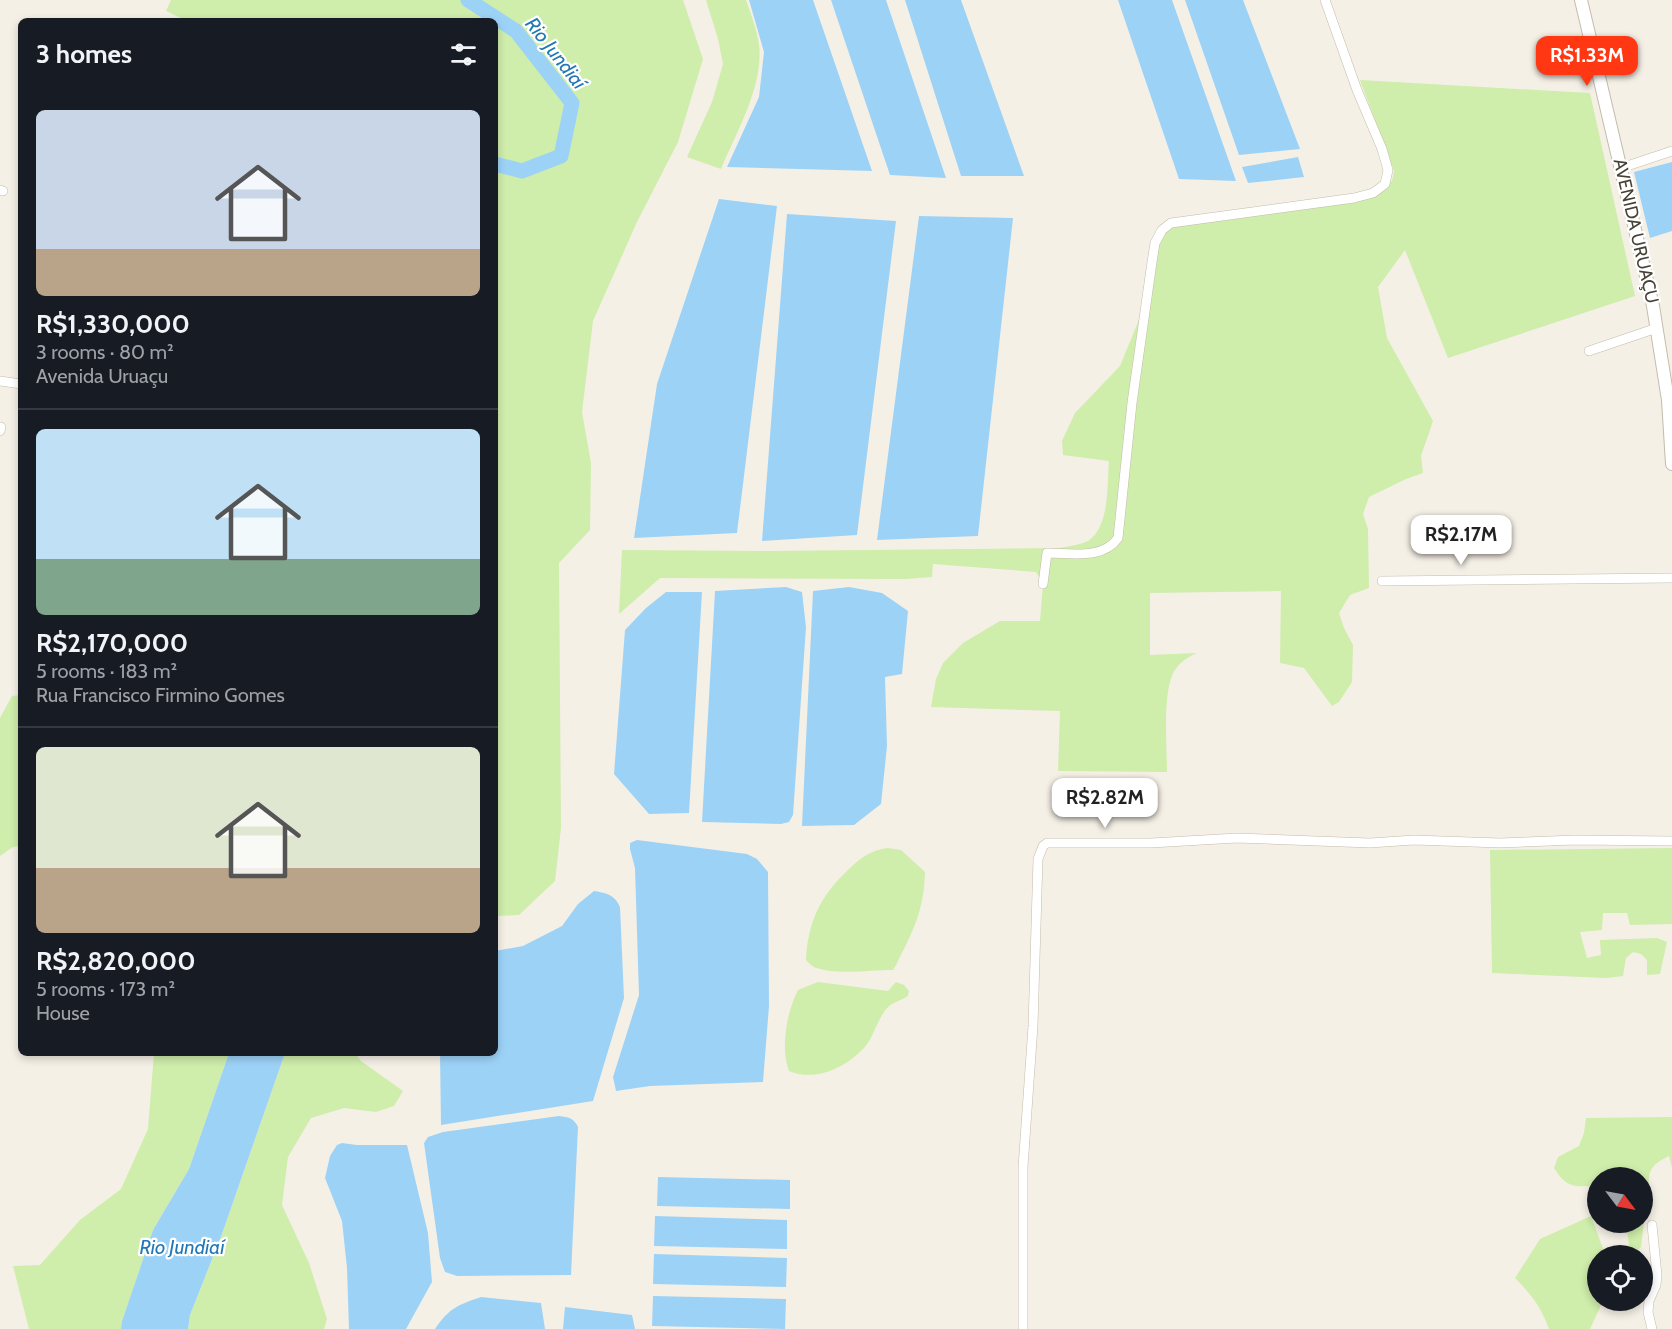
<!DOCTYPE html>
<meta charset="utf-8">
<style>
:root{--surface:#171b24;--page:#242831;--text:#f1f3f6;--muted:#9ea1a6;--line:#363941;--accent:#ff3813}
body{margin:0;font-family:Cabin,sans-serif;background:var(--page);color:var(--text);height:100vh;display:flex;flex-direction:column;font-size:22px;white-space:nowrap}
*{box-sizing:border-box;margin:0}
p{font-size:20px;color:var(--muted)}
.icon{flex:none;width:33px;height:33px;fill:none;stroke:currentColor;stroke-width:2;stroke-linecap:round;stroke-linejoin:round}
.map{position:relative;flex:1;overflow:hidden}
.drawer{position:absolute;left:18px;top:18px;width:480px;height:1038px;display:flex;flex-direction:column;background:var(--surface);border-radius:9px;box-shadow:0 3px 9px #0003}
.drawer>*{flex:none}
.needle{width:39px;rotate:122deg}
.controls{position:absolute;left:1587px;top:1167px;display:grid;gap:12px}
.controls a{display:grid;place-items:center;width:66px;height:66px;border-radius:50%;background:var(--surface);box-shadow:0 3px 9px #0003;font-size:30px}
.price{position:absolute;translate:-50% -51px;padding:0 14px;border-radius:12px;background:#fff;color:#222;font-size:20px;line-height:39px;filter:drop-shadow(0 2px 3px #0008)}
.price::after{content:'';position:absolute;left:50%;top:36px;width:18px;height:14px;margin-left:-9px;background:inherit;clip-path:polygon(0 0,100% 0,50% 100%)}
.price.selected{background:var(--accent);color:#fff}
ul{padding:0;list-style:none}
li{display:grid;align-content:center;gap:12px;height:318px;padding:0 18px}
li+li{border-top:2px solid var(--line)}
li span{display:grid;place-items:center;height:186px;border-radius:9px;color:#555}
li>.icon{margin-inline-start:auto}
span .icon{width:108px;height:108px;fill:#fffc;stroke-width:1}
li b{font-size:26px}
h2{display:flex;justify-content:space-between;align-items:center;height:72px;padding:0 18px;font-size:26px}
.map>svg:first-child{display:block}
.green{fill:#cfedab}
.water{fill:#9dd2f7}
.lines{fill:none;stroke-linecap:round;stroke-linejoin:round}
.river{stroke:#9dd2f7;stroke-width:15}
.minor-casing{stroke:#c4bbab;stroke-width:10}
.tertiary-casing{stroke:#c4bbab;stroke-width:14}
.minor{stroke:#fff;stroke-width:9}
.tertiary{stroke:#fff;stroke-width:12}
.labels{text-anchor:middle;dominant-baseline:central;stroke-width:4.5;stroke-linejoin:round;paint-order:stroke}
.street-label{font-size:18px;fill:#484135;stroke:#fff}
.water-label{font-size:20px;font-style:italic;fill:#2277b6;stroke:#fff}
</style>
<div class="map">
<svg width="1672" height="1329" viewBox="0 0 1672 1329">
<rect width="100%" height="100%" fill="#f5f0e6"/>
<path class="green" d="M171,0H683L703,59L678,142L637,222L593,321L582,412L591,463L590,530L559,563L561,828L555,881L519,915L495,916V21H187L166,11Z
M706,0H746C751,14 757,30 759,45C764,85 736,133 721,169L687,157L712,102L723,64L718,39Z
M1360,80L1590,93L1635,296L1448,358L1405,250L1378,287L1387,338L1433,421L1421,456L1423,473L1406,479L1369,497L1363,514L1368,529L1369,588L1350,595L1339,613L1344,628L1353,645L1352,682L1339,702L1332,706L1304,668L1280,663L1281,591L1150,593V655L1197,653C1188,657 1180,662 1175,670C1162,689 1167,747 1167,772L1058,771L1060,711L931,707L936,679L943,663L963,643L1000,621H1040L1043,584L1036,572L933,564L932,577L906,579L660,578L619,614L622,550L768,551L1060,548C1069,546 1080,545 1088,541C1110,527 1107,484 1109,461L1063,455L1062,441L1075,413L1120,366L1145,305L1155,243L1171,223L1354,198L1392,181L1394,171Z
M21,695V846L13,847L0,856V718L12,696Z
M888,848L901,850L925,872C924,911 913,931 896,965L893,970C871,970 837,975 817,968C812,967 809,963 806,960C808,922 820,896 848,870C860,858 871,850 888,848Z
M1672,848V924L1630,925L1627,913H1603L1602,930L1580,932L1587,958L1601,955L1600,940L1657,938L1667,942L1660,974L1647,975V960L1641,954L1633,952L1626,958L1623,976L1607,978L1492,973L1490,850Z
M818,982L888,991L896,982L904,985L909,991L908,996C902,1000 893,1002 888,1007C878,1017 874,1037 864,1048C845,1068 816,1082 789,1071C780,1049 787,1011 798,990Z
M154,1053H229L189,1169L153,1230L122,1321L121,1329H29L13,1266L40,1265L80,1220L121,1189L148,1129Z
M285,1053H355L361,1061L403,1091L394,1106L376,1112L344,1108L311,1118L288,1157L282,1205L309,1263L327,1319L324,1329H188L190,1315L222,1234Z
M1672,1117V1168L1669,1156C1646,1167 1649,1174 1649,1197L1643,1199L1642,1178H1598L1597,1203L1594,1186C1573,1187 1566,1187 1554,1168L1558,1157L1579,1146L1584,1133L1586,1118Z
M1591,1216L1605,1254L1629,1245L1626,1224L1644,1223L1641,1247L1633,1255L1598,1256V1300L1603,1301L1590,1329H1549C1542,1308 1530,1293 1515,1278L1540,1239Z"/>
<path class="water" d="M749,0H813L872,171L727,167L759,97L764,52Z
M831,0H886L946,178L890,175Z
M905,0H961L1024,176H961Z
M1118,0H1172L1236,181L1179,179Z
M1185,0H1243L1300,149L1239,155Z
M1298,157L1304,177L1248,183L1242,167Z
M1672,162V231L1650,238L1634,172Z
M719,199L777,206L737,533L634,538L657,384Z
M787,214L896,221L857,535L762,541Z
M919,216L1013,218L978,536L877,540Z
M786,587L802,592L806,627L793,815L789,822L781,824L702,822L715,591Z
M849,587L882,593L908,611L902,674L885,677L887,746L881,804L854,825L802,826L813,591Z
M666,592H702L689,813L649,814L614,774L625,630L646,608Z
M637,840L747,854L757,859L768,872L769,1006L763,1082L650,1086L616,1091L613,1077L639,995L635,868L630,849V843Z
M594,891C607,893 615,895 620,907L624,998L593,1101L441,1125L440,1053H495V951L523,946L562,926L578,904Z
M229,1053H285L222,1234L190,1315L188,1329H121L122,1321L153,1230L189,1169Z
M559,1116C568,1117 574,1118 578,1127L571,1275L457,1276L445,1272L440,1258L424,1143L428,1137L443,1132Z
M342,1143L357,1145H407L428,1233L432,1282L406,1329H349L347,1268L342,1221L325,1178L330,1156L337,1145Z
M658,1177L790,1180V1209L657,1206Z
M655,1216L787,1220V1249L654,1246Z
M654,1254L787,1258L786,1287L653,1284Z
M653,1296L786,1299L785,1329L652,1326Z
M481,1297L541,1303L545,1329H435C449,1308 458,1305 481,1297Z
M565,1307L632,1315L635,1329H563Z"/>
<g class="lines">
<path class="river" d="M468,0L516,31L572,103L561,156L522,171L495,164"/>
<defs>
<path id="minor" d="M1621,168L1672,151
M0,190L3,191
M1589,351L1657,328
M0,381L21,384
M0,431L1,427
M1382,581L1672,578
M1043,584L1047,553C1070,553 1103,560 1118,538L1132,403L1152,262L1155,243L1162,230L1171,223L1354,198L1373,193L1385,184L1388,170L1382,149L1357,90L1325,0
M1023,1329V1167L1033,1026L1038,859L1043,846L1047,843H1151L1237,838L1370,843L1414,840L1500,843L1575,840L1672,841
M1652,1329L1648,1312L1649,1301L1656,1285L1657,1275L1652,1225"/>
<path id="tertiary" d="M1581,0L1653,306L1668,400L1672,464"/>
</defs>
<use href="#minor" class="minor-casing"/>
<use href="#tertiary" class="tertiary-casing"/>
<use href="#minor" class="minor"/>
<use href="#tertiary" class="tertiary"/>
</g>
<g class="labels">
<g class="street-label">
<text transform="translate(1636 231) rotate(77)">AVENIDA URUAÇU</text>
</g>
<g class="water-label">
<text transform="translate(556 53) rotate(52)">Rio Jundiaí</text>
<text x="182" y="1247">Rio Jundiaí</text>
</g>
</g>
</svg>
<div class="controls">
<a><svg class="needle" viewBox="-14 -14 28 28"><path d="M0-13l5 13h-10z" fill="#e53935"/><path d="M0 13l5-13h-10z" fill="#9ea1a6"/></svg></a>
<a><svg class="icon" aria-label="locate" viewBox="0 0 24 24"><circle cx="12" cy="12" r="6"/><path d="M12 2v4M12 18v4M2 12h4M18 12h4"/></svg></a>
</div>
<b class="price selected" style="left:1587px;top:87px">R$1.33M</b>
<b class="price" style="left:1461px;top:566px">R$2.17M</b>
<b class="price" style="left:1105px;top:829px">R$2.82M</b>
<section class="drawer">
<h2>3 homes<svg class="icon" aria-label="filters" viewBox="0 0 24 24"><path d="M4 7h16M4 17h16"/><circle cx="9" cy="7" r="2"/><circle cx="15" cy="17" r="2"/></svg></h2>
<ul>
<li><span style="background:linear-gradient(#c9d6e8 75%,#b9a48a 0)"><svg class="icon" aria-label="home" viewBox="0 0 24 24"><path d="M3 11l9-7 9 7M6 9v11h12V9"/></svg></span><div><b>R$1,330,000</b><p>3 rooms · 80 m²</p><p>Avenida Uruaçu</p></div></li>
<li><span style="background:linear-gradient(#bfe0f5 70%,#7fa58c 0)"><svg class="icon" aria-label="home" viewBox="0 0 24 24"><path d="M3 11l9-7 9 7M6 9v11h12V9"/></svg></span><div><b>R$2,170,000</b><p>5 rooms · 183 m²</p><p>Rua Francisco Firmino Gomes</p></div></li>
<li><span style="background:linear-gradient(#dfe7d0 65%,#b9a48a 0)"><svg class="icon" aria-label="home" viewBox="0 0 24 24"><path d="M3 11l9-7 9 7M6 9v11h12V9"/></svg></span><div><b>R$2,820,000</b><p>5 rooms · 173 m²</p><p>House</p></div></li>
</ul>
</section>
</div>
